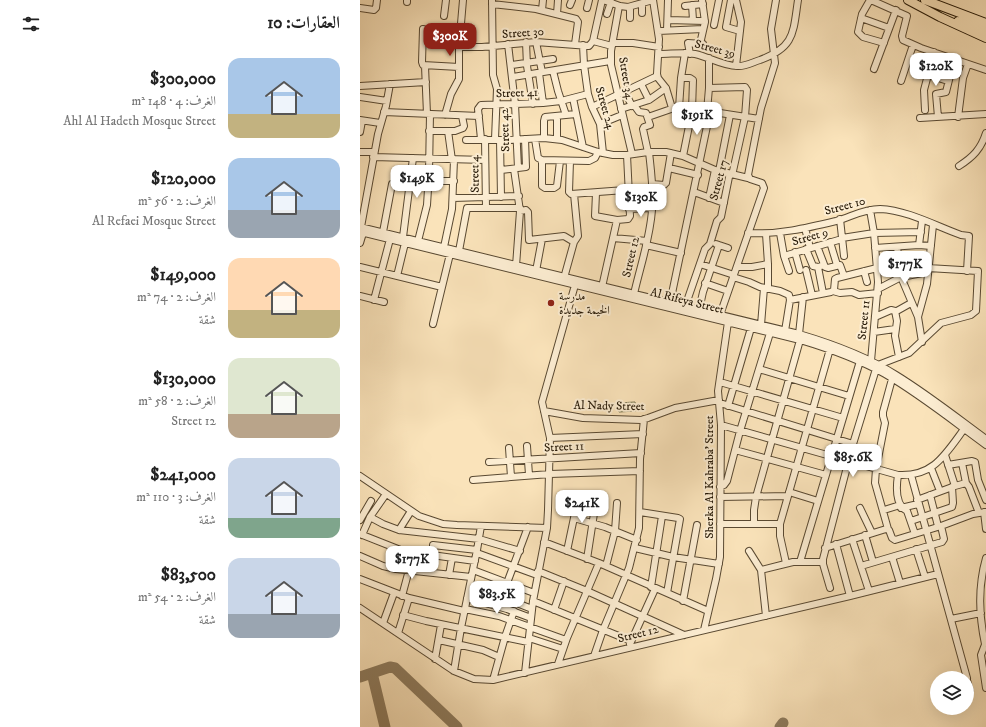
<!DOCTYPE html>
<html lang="ar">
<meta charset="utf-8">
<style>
:root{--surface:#fff;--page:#f2f2f2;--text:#222;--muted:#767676;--accent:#8f2418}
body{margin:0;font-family:"IM FELL DW Pica",Amiri,serif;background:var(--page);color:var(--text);direction:rtl;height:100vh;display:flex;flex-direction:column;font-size:15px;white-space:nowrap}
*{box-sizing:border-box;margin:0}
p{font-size:13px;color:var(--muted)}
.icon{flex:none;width:22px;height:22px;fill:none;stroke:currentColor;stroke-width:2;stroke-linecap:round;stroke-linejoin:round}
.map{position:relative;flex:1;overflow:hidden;direction:ltr}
.sheet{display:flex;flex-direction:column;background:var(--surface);width:360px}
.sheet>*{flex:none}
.controls{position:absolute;left:570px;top:671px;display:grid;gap:8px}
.controls a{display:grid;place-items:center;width:44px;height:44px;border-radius:50%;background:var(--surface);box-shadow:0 4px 16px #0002;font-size:20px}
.price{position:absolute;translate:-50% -34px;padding:0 9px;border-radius:8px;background:#fff;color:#222;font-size:13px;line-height:26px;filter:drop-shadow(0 1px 2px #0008)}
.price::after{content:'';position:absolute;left:50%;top:24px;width:12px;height:9px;margin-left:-6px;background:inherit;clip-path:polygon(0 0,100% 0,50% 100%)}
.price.selected{background:var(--accent);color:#fff}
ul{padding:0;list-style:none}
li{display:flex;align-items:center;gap:12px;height:100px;padding:0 20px}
li span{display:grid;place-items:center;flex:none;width:112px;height:80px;border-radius:12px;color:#555}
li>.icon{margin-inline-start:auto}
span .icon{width:48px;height:48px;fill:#fffc;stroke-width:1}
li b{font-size:17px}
h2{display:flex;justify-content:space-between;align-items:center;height:48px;padding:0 20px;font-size:17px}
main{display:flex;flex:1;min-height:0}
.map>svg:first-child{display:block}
.green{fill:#bfc38f;stroke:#716c4a}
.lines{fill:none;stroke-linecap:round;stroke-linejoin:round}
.taxiway{stroke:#8e7c5f;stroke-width:11}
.minor-casing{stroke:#594932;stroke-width:8}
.major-casing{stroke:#231604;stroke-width:10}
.minor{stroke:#fcedd2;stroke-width:6}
.major{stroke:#fae3ba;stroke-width:8}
.poi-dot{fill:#8f2418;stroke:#fcedd2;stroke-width:1.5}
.labels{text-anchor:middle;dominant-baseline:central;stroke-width:4;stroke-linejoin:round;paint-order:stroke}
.street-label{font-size:12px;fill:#231604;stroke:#fcedd2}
.poi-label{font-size:12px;fill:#231604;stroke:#fcedd2;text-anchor:start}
</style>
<main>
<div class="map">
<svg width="626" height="727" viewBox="0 0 626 727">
<rect width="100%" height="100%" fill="#fae3ba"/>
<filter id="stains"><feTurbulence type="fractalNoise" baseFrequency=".005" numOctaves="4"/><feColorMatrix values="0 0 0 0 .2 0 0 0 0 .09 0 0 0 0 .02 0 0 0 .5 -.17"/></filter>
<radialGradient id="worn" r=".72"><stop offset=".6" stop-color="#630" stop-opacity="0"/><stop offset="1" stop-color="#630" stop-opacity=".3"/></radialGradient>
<path class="green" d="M275,402L276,411L259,412L258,403Z"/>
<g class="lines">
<path class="taxiway" d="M12,673L25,727
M0,677L30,667L35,668L97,727
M420,727L423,723"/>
<defs>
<path id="minor" d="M47,0V2
M132,0L133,75L137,89L135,139
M243,0L260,6L268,7L293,0
M293,0L299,39L297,74L298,78L306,88L312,108
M371,0L366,27L380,31
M510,0L502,14L498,32L503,37L524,43
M511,0L547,16L542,36L543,40L561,48L626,70
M282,3V13
M132,4L176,9L216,19L218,22L215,44
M210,5L212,0
M332,5L333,20
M259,6L251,51V65L272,154
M325,6L343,4
M0,8L14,10L16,8L17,0
M227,8L229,0
M182,10L183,0
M197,14L198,0
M247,14L251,2
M84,16L86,0
M270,18V7
M501,18L529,28
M308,20L345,21
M354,25L359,0
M63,29L62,62L63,65L99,67
M307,30L308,0
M298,31L343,29
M233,41L252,46
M166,42L167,66L173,104
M176,42L182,72
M253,43H273L299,47
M148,44L155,104L158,168
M340,44L345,22L342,0
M223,45L224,65L228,94L232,107L240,124L243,153
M99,47H122L176,42L229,46L233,41L242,0
M299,54C311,54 324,52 335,54C349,57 363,66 377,66C385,67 393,62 400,60C435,47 433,33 438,0
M330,54L328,43L343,44
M152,65L193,59
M65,66L67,114
M376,66L381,22L376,0
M514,69L536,10
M193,71L198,91L206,115
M179,73L183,103
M568,75L588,81
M153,77L250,61
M321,78H330L333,80L332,110
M541,81L553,45
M281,84L289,100
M0,86L66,82
M265,92L272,106
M0,97L27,101
M213,98L223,147
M274,105L279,112L286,113L290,125L284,127L283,129L288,152
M232,107L297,76
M319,108L321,78L325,53
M261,109L289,100L306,88
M565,110L564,90L574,52
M347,111L349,88V58
M24,112L119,116
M85,115L91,94L99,79V47L103,0
M197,116V139
M288,117L314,108L347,111L399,119
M578,117L576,94L586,92L590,76L596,60
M598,117L603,78L608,64
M560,118L626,114
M0,120L20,123
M240,124L262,115
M69,131H95L103,128L104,126L102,116
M88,131L92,160
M0,132L2,121
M184,138V121L185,117L216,114
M121,139L118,109L121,105L183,103L201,101L228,94
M125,139L126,208
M175,139L178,158L182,160L229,161L235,158L238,152
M106,140H149L184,138L202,140L238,152L253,155H267L288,152H306L323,156L355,170L388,178
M140,140L141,197
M0,152H14
M323,156L330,121L333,120L349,121
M13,157L125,160
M182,160V186L185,188H194L197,186L200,161
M210,161L209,192L211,194L292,188
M599,166C613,157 621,149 626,133
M309,168L338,175
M154,169L160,211L156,266
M141,170L166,167L165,139
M359,171L370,115
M68,181H94
M292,184L304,185L306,183L311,153
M334,192L364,203
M236,193L235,216L257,220L268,219L270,216L267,155
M93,198L159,196
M349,198L355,170
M269,209L292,208
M510,210L514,233L518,282L511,361
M160,211L166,210L168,212L169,240L204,236L214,242
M480,219L484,256
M0,227L439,334C473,344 506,356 536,375C567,394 596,417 626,439
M1,227L18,134L26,106L30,84
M445,228L450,248
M0,232L440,340C470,349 498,359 525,374C561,395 593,421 626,445
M23,232L32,184
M388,233C418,235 447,228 476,221C491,217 503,209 520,209C547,210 576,226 601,235L609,236L607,271
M420,233L424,256L429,271
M406,234L408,264V289
M43,237L53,158
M253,238L287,241
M482,238L514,233L561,232
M58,241L67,205L69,173L70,114
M470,242L477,265
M0,243L3,233
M356,244L368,248
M286,245L321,253
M559,245L562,221
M457,246L465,267L468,268L480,265L484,276
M84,247L92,209L94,160
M537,247L541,277L558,317
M515,248L559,245L571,246
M446,249L453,266L458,267L464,265
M99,251L107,208H160
M435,252L440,270
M424,256L482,239
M340,264L374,275
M0,267L82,287
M377,267H392L408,264
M458,267L463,293
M446,270L452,295
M176,271L182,239
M504,271L507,282
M37,276L45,243
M373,277L389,282L400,287L420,291L429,295L430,300L425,331
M204,278L214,242L218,236L214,194
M345,283L368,291
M242,287L257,220
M518,289L541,277L568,272
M473,291L480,293L492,292L499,295L518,293
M274,294C280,267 290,239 292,210C294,191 291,171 289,152
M0,296L24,302
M14,300L30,239
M430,300L471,292L474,290L475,279L477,278L517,268
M310,303L350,112
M325,307L345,249L350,244L357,221L361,217L369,177L373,171L385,117L387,90L385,87L349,88
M339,310L343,292L359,245
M535,312L551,303
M360,315L404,188L402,183L390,179L388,175L401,108L415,63L411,29L416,0
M515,317L531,310L535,311L537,321L535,336L539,357
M73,324L90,254
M401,325L404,288
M514,332L535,329
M439,334L443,297
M562,342L558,317L567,284L573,225
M518,365L549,353L581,323L611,315L616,311L618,271L568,268
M399,369L489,396
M360,382L483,418
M360,403L493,444
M368,406L391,328
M184,411L223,418L281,420L288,418L315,408L359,400
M361,425L538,475C573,477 585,455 604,429
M190,438L283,434
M167,446L169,475
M149,448L151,477
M375,450L466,475
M585,455L595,486L606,483
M129,462L281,453
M602,463L606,483L609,487L619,513
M588,465L612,461L615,462L618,480L626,500
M571,468L580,491
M538,475C536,488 535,505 547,511L555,534
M551,475L607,678
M0,476L59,516L83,524L97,525L187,528
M113,480L190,474L280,471
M360,487L364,485L367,481L380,431L410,333
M429,492L458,501
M570,495L578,526
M360,497L428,496
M557,500L595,486
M500,508L512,533
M541,508L558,504
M524,510L540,505
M280,512L318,518L320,519L307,593
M624,512L626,529
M10,517L23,524L39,530L119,539L160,551
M214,518L245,527L277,540
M0,520L11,501
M551,521L592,507L593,503L592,487
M360,524H420
M394,524V510L396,497L440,340
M528,529L515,483L516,469L525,423L523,416V412L532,379
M39,530L51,511
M0,534L43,551L115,561
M2,535L10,517L26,494
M505,535L513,562
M492,539L509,591
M184,542L239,563L348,611
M476,544L490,596
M73,545L117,550
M275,548L313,557L359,564
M465,548L526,529L529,530L532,538L535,540L581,526L613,514L626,512
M556,549L565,577
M207,551L215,513L217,494
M389,551L401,570L406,616
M117,553L177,575
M0,556L23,566L36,569L111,577
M532,557L540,583
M227,559L237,494
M440,562L500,361
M426,563L420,536V524L470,349
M246,566L255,531L257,503
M501,566L582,542L584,539L581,526
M113,570L174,593
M401,570L433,562H462
M178,571L227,591L324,635
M89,575L92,558
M0,579L49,598L104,611
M147,583L168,527
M291,587L302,516
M470,588L463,564V559L493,444L516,369
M137,595L172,609
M42,596L49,570
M107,598L147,609L171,618
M173,601L271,641
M323,601L337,525
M133,605L141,581
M0,608L94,671L114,679L133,680L490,596L578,574
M105,609L139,616L206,640
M194,610L204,581
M43,615L66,621L168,642
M591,619L621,613
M23,623L34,593
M344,630L356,579L360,557L361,425L358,391L368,322
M38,633L49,598
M169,638L203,649
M79,640L123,650L139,657
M626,642L621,655L626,688
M270,644L295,589
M625,644C619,616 618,586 626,558
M234,656L243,630L269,568L279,528L280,459L284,419
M75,659L81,625
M198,664L207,638L239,563
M94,671L101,628L117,550L121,526
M165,673L173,601L187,528L188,510L190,438L182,402L215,285
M133,680L145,637L154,611
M607,680L610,691"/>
<path id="major" d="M548,0L580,17L626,38
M565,0L626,23
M598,21L626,31"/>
</defs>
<use href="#minor" class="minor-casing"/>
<use href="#major" class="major-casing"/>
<use href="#minor" class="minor"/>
<use href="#major" class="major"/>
</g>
<circle class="poi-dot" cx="191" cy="303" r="4"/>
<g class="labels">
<g class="street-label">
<text transform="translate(163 33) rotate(-4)">Street 30</text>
<text transform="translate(355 49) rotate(15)">Street 39</text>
<text transform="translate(266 78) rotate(80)">Street 34</text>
<text transform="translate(157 93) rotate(-2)">Street 41</text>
<text transform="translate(245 108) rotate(74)">Street 24</text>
<text transform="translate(145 130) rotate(-92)">Street 42</text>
<text transform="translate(115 174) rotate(-91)">Street 4</text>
<text transform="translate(359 180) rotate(-75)">Street 17</text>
<text transform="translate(485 206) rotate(-15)">Street 10</text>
<text transform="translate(450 237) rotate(-16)">Street 9</text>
<text transform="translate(271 257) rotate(-77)">Street 12</text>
<text transform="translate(327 301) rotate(14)">Al Rifeya Street</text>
<text transform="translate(504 320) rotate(-84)">Street 11</text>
<text transform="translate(249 406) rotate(1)">Al Nady Street</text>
<text transform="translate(204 447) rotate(-3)">Street 11</text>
<text transform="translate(349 477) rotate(-90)">Sherka Al Kahraba' Street</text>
<text transform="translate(278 634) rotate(-14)">Street 12</text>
</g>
<g class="poi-label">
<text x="199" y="296">مدرسة<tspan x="199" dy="14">الخيمة جديدة</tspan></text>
</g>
</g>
<rect width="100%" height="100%" filter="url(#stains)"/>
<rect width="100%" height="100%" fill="url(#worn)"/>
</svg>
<div class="controls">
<a><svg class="icon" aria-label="layers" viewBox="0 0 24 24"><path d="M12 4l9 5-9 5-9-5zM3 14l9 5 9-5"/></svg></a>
</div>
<b class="price selected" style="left:90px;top:57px">$300K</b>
<b class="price" style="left:576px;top:87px">$120K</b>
<b class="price" style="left:337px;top:136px">$191K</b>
<b class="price" style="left:57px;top:199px">$149K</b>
<b class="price" style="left:281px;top:218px">$130K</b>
<b class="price" style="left:545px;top:285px">$177K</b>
<b class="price" style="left:493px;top:478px">$85.6K</b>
<b class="price" style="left:222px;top:524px">$241K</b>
<b class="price" style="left:52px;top:580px">$177K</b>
<b class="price" style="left:137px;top:615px">$83.5K</b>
</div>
<section class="sheet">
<h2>العقارات: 10<svg class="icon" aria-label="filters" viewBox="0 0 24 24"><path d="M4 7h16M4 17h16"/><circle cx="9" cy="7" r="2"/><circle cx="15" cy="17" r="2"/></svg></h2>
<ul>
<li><span style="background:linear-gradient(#a9c7e8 70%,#c2b280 0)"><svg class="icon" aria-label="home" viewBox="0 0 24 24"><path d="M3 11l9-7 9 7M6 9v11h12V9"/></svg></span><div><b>$300,000</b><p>الغرف: 4 · 148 m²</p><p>Ahl Al Hadeth Mosque Street</p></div></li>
<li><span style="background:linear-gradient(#a9c7e8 65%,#9aa5b1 0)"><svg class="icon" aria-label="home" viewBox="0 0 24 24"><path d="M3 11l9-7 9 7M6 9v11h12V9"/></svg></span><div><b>$120,000</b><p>الغرف: 2 · 56 m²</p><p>Al Refaei Mosque Street</p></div></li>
<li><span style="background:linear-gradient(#ffd9b3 65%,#c2b280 0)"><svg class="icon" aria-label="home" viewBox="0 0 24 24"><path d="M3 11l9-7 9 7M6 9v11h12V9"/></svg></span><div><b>$149,000</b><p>الغرف: 2 · 74 m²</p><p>شقة</p></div></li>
<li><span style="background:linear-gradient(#dfe7d0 70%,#b9a48a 0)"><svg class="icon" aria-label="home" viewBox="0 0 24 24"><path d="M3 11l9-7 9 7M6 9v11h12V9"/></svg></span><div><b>$130,000</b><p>الغرف: 2 · 58 m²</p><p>Street 12</p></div></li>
<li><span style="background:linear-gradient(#c9d6e8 75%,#7fa58c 0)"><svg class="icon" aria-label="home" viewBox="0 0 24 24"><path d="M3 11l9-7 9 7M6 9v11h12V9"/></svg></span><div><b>$241,000</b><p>الغرف: 3 · 110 m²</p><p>شقة</p></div></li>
<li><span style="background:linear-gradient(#c9d6e8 70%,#9aa5b1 0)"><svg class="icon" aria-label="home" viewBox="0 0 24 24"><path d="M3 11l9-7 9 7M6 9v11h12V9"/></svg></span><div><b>$83,500</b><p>الغرف: 2 · 54 m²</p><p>شقة</p></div></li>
</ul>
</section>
</main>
